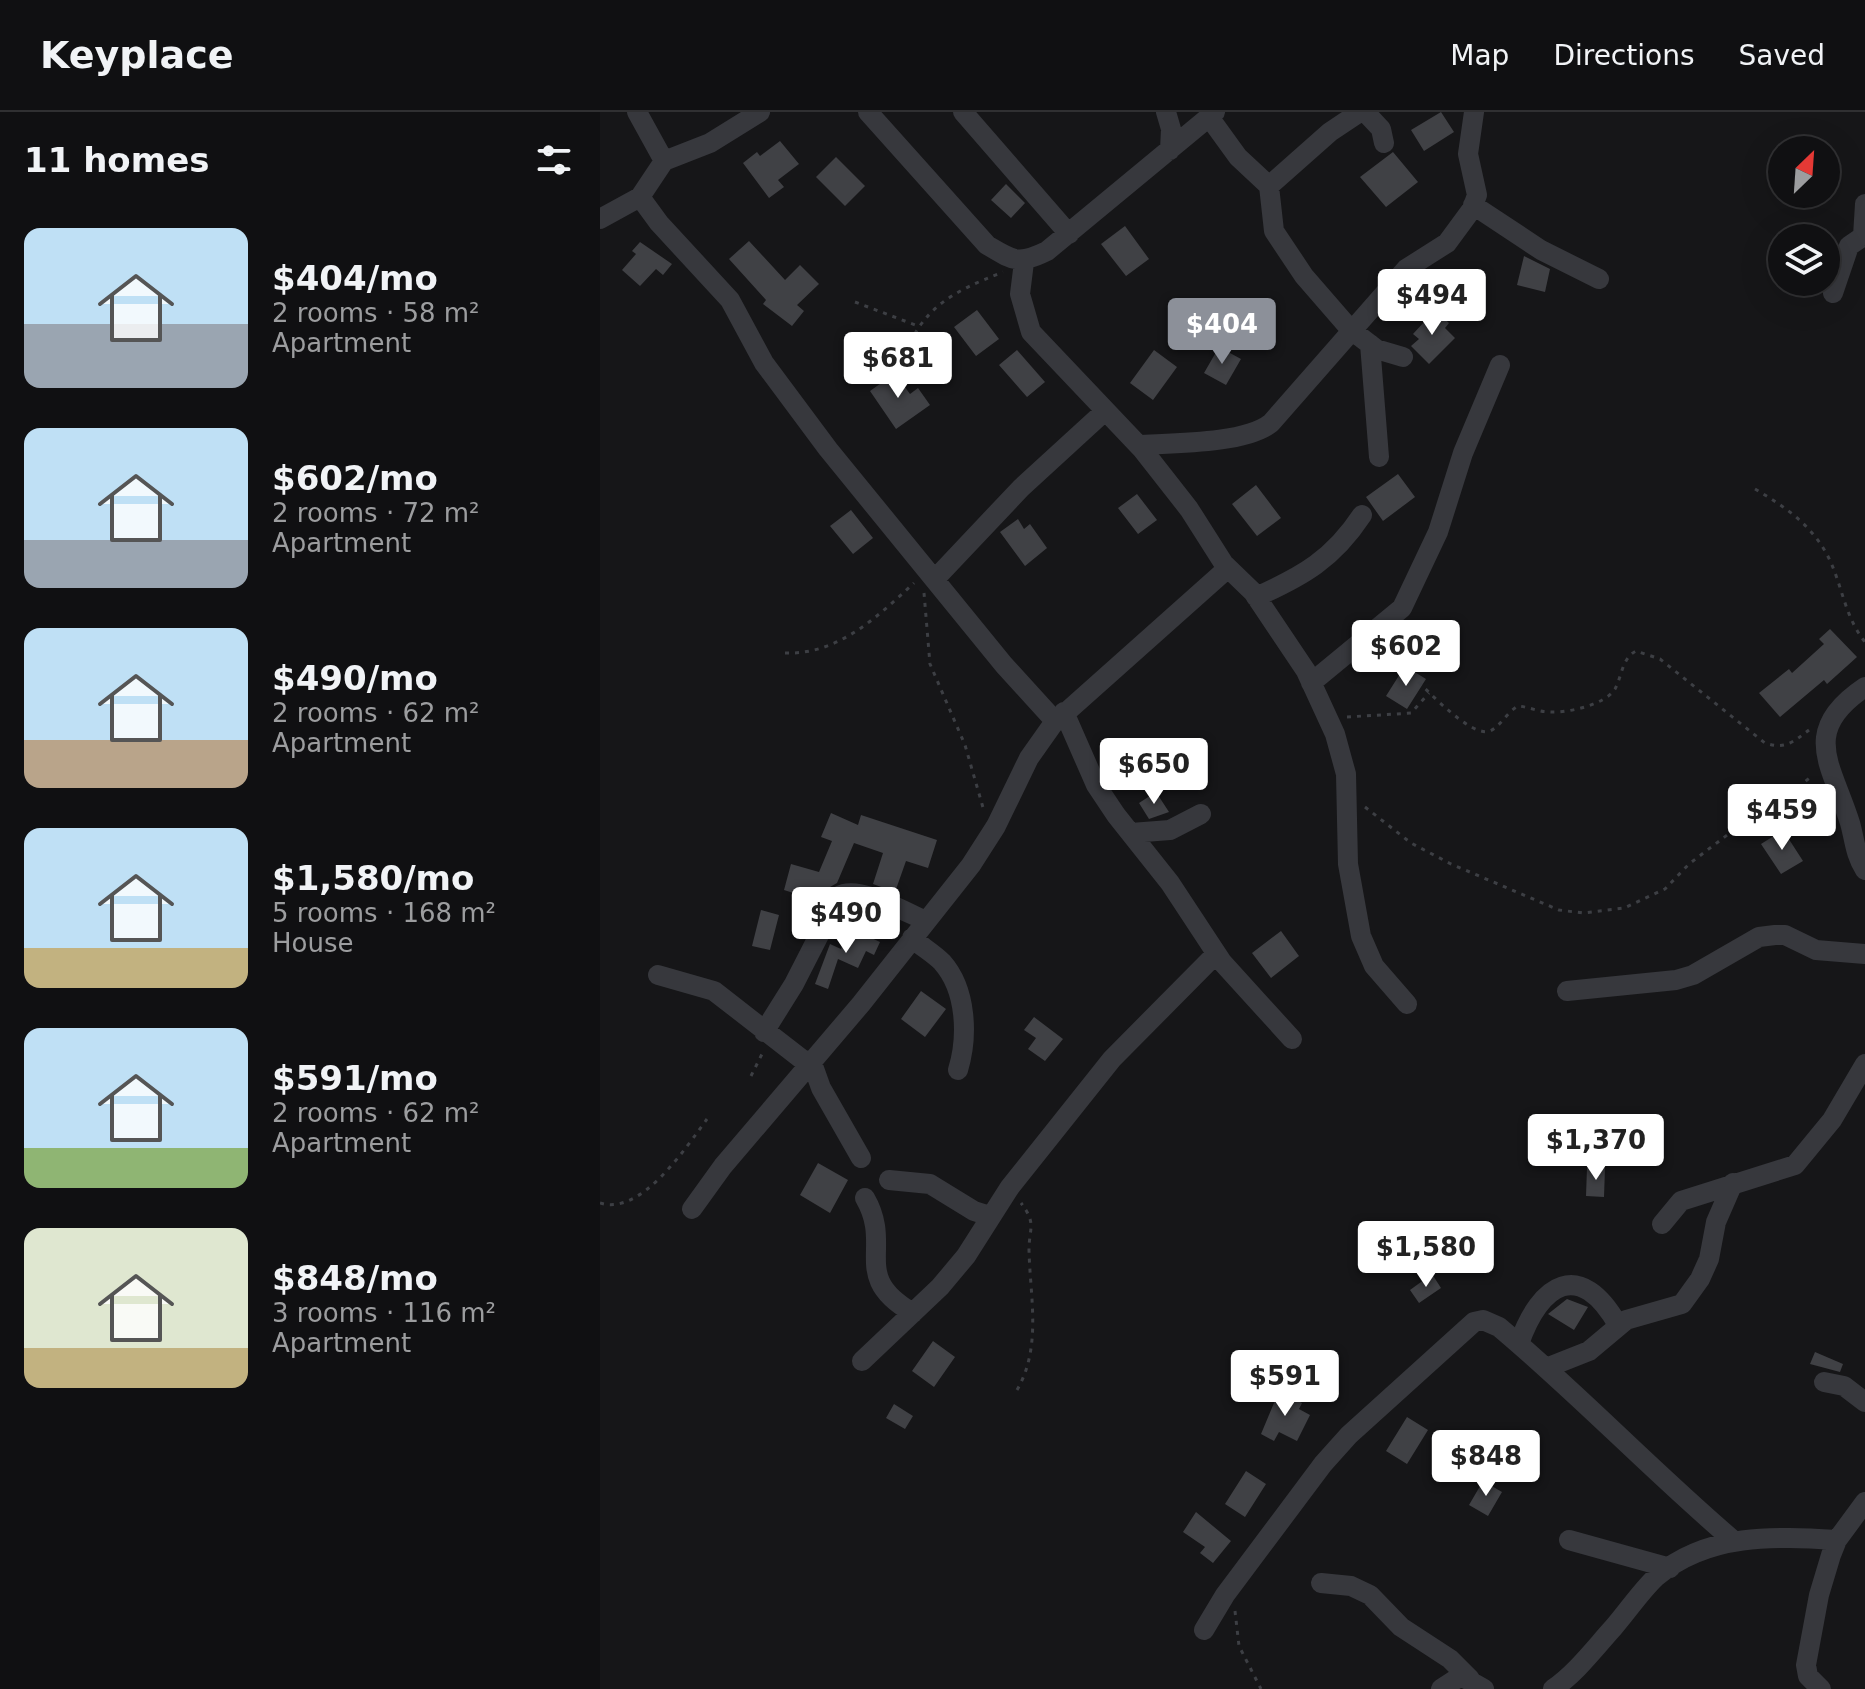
<!DOCTYPE html>
<meta charset="utf-8">
<style>
:root{--surface:#101012;--page:#19191b;--text:#f1f3f6;--muted:#9c9d9f;--line:#303032;--accent:#8c9099}
body{margin:0;font-family:"DejaVu Sans",sans-serif;background:var(--page);color:var(--text);height:100vh;display:flex;flex-direction:column;font-size:30px;white-space:nowrap}
*{box-sizing:border-box;margin:0}
p{font-size:26px;color:var(--muted)}
.icon{flex:none;width:44px;height:44px;fill:none;stroke:currentColor;stroke-width:2;stroke-linecap:round;stroke-linejoin:round}
.map{position:relative;flex:1;overflow:hidden}
.drawer{display:flex;flex-direction:column;background:var(--surface);width:600px}
.drawer>*{flex:none}
.needle{width:52px;rotate:25deg}
.fabs{position:absolute;left:1168px;top:24px;display:grid;gap:16px}
.fabs a{display:grid;place-items:center;width:72px;height:72px;border-radius:50%;background:var(--surface);box-shadow:0 8px 32px #0002,0 0 0 2px var(--line);font-size:40px}
.price{position:absolute;translate:-50% -68px;padding:0 18px;border-radius:8px;background:#fff;color:#222;font-size:26px;line-height:52px;filter:drop-shadow(0 2px 4px #0008)}
.price::after{content:'';position:absolute;left:50%;top:48px;width:24px;height:18px;margin-left:-12px;background:inherit;clip-path:polygon(0 0,100% 0,50% 100%)}
.price.selected{background:var(--accent);color:#fff}
ul{padding:0;list-style:none}
li{display:flex;align-items:center;gap:24px;height:200px;padding:0 24px}
li span{display:grid;place-items:center;flex:none;width:224px;height:160px;border-radius:16px;color:#555}
li>.icon{margin-inline-start:auto}
span .icon{width:96px;height:96px;fill:#fffc;stroke-width:1}
li b{font-size:34px}
h2{display:flex;justify-content:space-between;align-items:center;height:96px;padding:0 24px;font-size:34px}
header{display:flex;align-items:center;gap:48px;box-sizing:border-box;height:112px;padding:0 40px;background:var(--surface);border-bottom:2px solid var(--line)}
header strong{font-size:38px}
nav{display:flex;gap:44px;margin-inline-start:auto;font-size:28px}
main{display:flex;flex:1;min-height:0}
.map>svg:first-child{display:block}
.building{fill:#404145}
.lines{fill:none;stroke-linecap:round;stroke-linejoin:round}
.path{stroke:#3d3f44;stroke-width:3;stroke-dasharray:4 6;stroke-linecap:butt}
.minor{stroke:#37383d;stroke-width:20}
</style>
<header>
<strong>Keyplace</strong>
<nav><a>Map</a><a>Directions</a><a>Saved</a></nav>
</header>
<main>
<section class="drawer">
<h2>11 homes<svg class="icon" aria-label="filters" viewBox="0 0 24 24"><path d="M4 7h16M4 17h16"/><circle cx="9" cy="7" r="2"/><circle cx="15" cy="17" r="2"/></svg></h2>
<ul>
<li><span style="background:linear-gradient(#bfe0f5 60%,#9aa5b1 0)"><svg class="icon" aria-label="home" viewBox="0 0 24 24"><path d="M3 11l9-7 9 7M6 9v11h12V9"/></svg></span><div><b>$404/mo</b><p>2 rooms · 58 m²</p><p>Apartment</p></div></li>
<li><span style="background:linear-gradient(#bfe0f5 70%,#9aa5b1 0)"><svg class="icon" aria-label="home" viewBox="0 0 24 24"><path d="M3 11l9-7 9 7M6 9v11h12V9"/></svg></span><div><b>$602/mo</b><p>2 rooms · 72 m²</p><p>Apartment</p></div></li>
<li><span style="background:linear-gradient(#bfe0f5 70%,#b9a48a 0)"><svg class="icon" aria-label="home" viewBox="0 0 24 24"><path d="M3 11l9-7 9 7M6 9v11h12V9"/></svg></span><div><b>$490/mo</b><p>2 rooms · 62 m²</p><p>Apartment</p></div></li>
<li><span style="background:linear-gradient(#bfe0f5 75%,#c2b280 0)"><svg class="icon" aria-label="home" viewBox="0 0 24 24"><path d="M3 11l9-7 9 7M6 9v11h12V9"/></svg></span><div><b>$1,580/mo</b><p>5 rooms · 168 m²</p><p>House</p></div></li>
<li><span style="background:linear-gradient(#bfe0f5 75%,#8fb573 0)"><svg class="icon" aria-label="home" viewBox="0 0 24 24"><path d="M3 11l9-7 9 7M6 9v11h12V9"/></svg></span><div><b>$591/mo</b><p>2 rooms · 62 m²</p><p>Apartment</p></div></li>
<li><span style="background:linear-gradient(#dfe7d0 75%,#c2b280 0)"><svg class="icon" aria-label="home" viewBox="0 0 24 24"><path d="M3 11l9-7 9 7M6 9v11h12V9"/></svg></span><div><b>$848/mo</b><p>3 rooms · 116 m²</p><p>Apartment</p></div></li>
</ul>
</section>
<div class="map">
<svg width="1265" height="1577" viewBox="0 0 1265 1577">
<rect width="100%" height="100%" fill="#161618"/>
<path class="building" d="M841,0L854,20L824,39L811,18Z
M180,29L199,52L178,68L184,75L169,86L143,51L157,40L160,44Z
M793,40L818,70L786,95L760,65Z
M236,45L265,74L245,94L216,65Z
M406,72L425,91L411,106L391,88Z
M525,114L549,147L526,164L501,132Z
M149,129L185,168L200,153L219,172L197,193L204,199L192,214L163,192L166,188L129,147Z
M40,130L72,152L63,163L56,157L40,174L22,158L36,142L32,139Z
M924,144L950,157L945,180L917,173Z
M377,198L399,227L376,244L354,215Z
M835,198L849,211L845,216L855,226L829,252L811,234L819,227L813,222Z
M619,235L641,247L626,273L604,261Z
M417,238L445,270L427,285L399,253Z
M554,238L577,255L553,288L530,271Z
M291,256L310,282L318,276L330,293L296,317L270,279L284,269L280,264Z
M798,362L815,385L783,409L766,385Z
M656,373L681,406L657,424L632,392Z
M537,382L557,408L538,422L518,396Z
M251,398L273,426L253,442L230,414Z
M418,407L424,417L430,412L447,436L425,454L400,420Z
M1230,517L1257,545L1227,572L1224,568L1180,605L1159,581L1189,557L1192,561L1224,532L1219,527Z
M805,554L826,567L807,597L786,584Z
M556,680L569,700L549,707L539,691Z
M231,701L258,713L261,703L337,728L328,756L306,749L295,780L273,772L283,741L254,731L237,771L230,775L221,790L184,778L191,752L219,760L232,729L221,725Z
M1183,718L1203,749L1181,762L1161,732Z
M161,798L179,803L170,838L152,834Z
M250,816L280,830L274,843L266,839L258,856L238,847L228,877L215,872L230,832L241,837Z
M681,819L699,844L671,866L652,841Z
M321,879L346,897L325,925L301,907Z
M434,905L463,927L445,949L428,937L436,926L424,918Z
M218,1051L248,1068L230,1101L200,1083Z
M987,1056H1005L1004,1085L986,1084Z
M832,1162L841,1176L819,1191L810,1178Z
M967,1187L988,1195L974,1218L948,1202Z
M333,1229L355,1245L334,1275L312,1259Z
M1215,1240L1243,1252L1240,1260L1210,1252Z
M679,1279L702,1291L699,1297L710,1303L697,1329L679,1320L674,1329L661,1322Z
M294,1292L313,1304L305,1317L286,1306Z
M807,1305L828,1318L807,1352L786,1339Z
M646,1359L666,1372L645,1405L625,1392Z
M883,1369L902,1380L888,1404L869,1393Z
M596,1400L631,1429L613,1451L600,1441L605,1435L583,1420Z"/>
<g class="lines">
<path class="path" d="M255,190L318,214
M302,249C322,195 352,180 403,160
M1155,377C1182,393 1208,410 1225,439C1242,468 1243,503 1265,530
M324,481L330,552L365,633L384,699
M785,533C800,550 867,628 890,619C900,615 907,600 918,594C929,595 939,600 950,600C967,601 1005,593 1015,577C1022,564 1022,546 1036,539L1060,547L1165,631C1185,638 1193,630 1209,618
M185,541C238,543 277,505 314,471
M747,605L811,601L829,581
M765,695L811,731L851,752L959,798L983,801L1024,796L1065,777L1089,752L1168,692L1189,683L1213,663
M151,964L163,940
M0,1091C41,1104 85,1037 107,1007
M417,1278C442,1235 430,1185 429,1138C429,1116 437,1112 421,1091
M635,1499L639,1534L661,1577"/>
<path class="minor" d="M37,0L64,49
M268,0L387,133C414,149 418,153 447,139L615,0
M363,0L469,122
M566,0L571,17L570,38
M765,0L781,17L784,31
M609,5L638,45L669,74L674,119L704,164L750,217L776,237L803,245
M669,74L730,20L760,0
M40,85L59,111L130,188L164,251L228,337L404,553L455,609
M873,93L941,138L999,167
M0,107L40,85L64,49L110,31L160,0
M1263,124L1265,92
M424,150L420,182L431,220L542,337L589,397L624,452L653,480L706,559L735,622L746,662L748,752L761,824L774,854L807,892
M1233,181L1249,134L1265,123
M770,232L779,345
M538,333C572,331 645,332 671,311L806,157L847,131L872,97L877,83L868,42L874,0
M335,467L421,376L505,299
M656,485C703,464 733,447 762,403
M711,571L802,496L838,420L863,341L900,253
M1265,575C1199,619 1232,653 1250,711C1255,729 1255,742 1265,758
M464,600L496,673L516,703L570,771L622,850L692,927
M531,721L570,718L601,702
M312,826C322,835 333,841 342,850C367,878 368,925 358,958
M58,863L114,879L208,952
M967,879L1076,868L1093,863L1159,825L1175,823H1185L1216,838L1265,842
M164,920L194,872L239,784C258,772 307,801 326,809
M211,948L221,976L261,1046
M289,1068L330,1072L374,1099L390,1104
M265,1086C294,1136 249,1164 313,1201
M92,1097L123,1054L261,892L371,753L396,714L429,646L453,612L628,456
M1062,1112L1081,1089L1195,1053L1232,1008L1265,952
M919,1232C940,1171 980,1146 1018,1213
M262,1249L340,1175L366,1144L410,1075L512,947L616,842
M946,1256L989,1239L1026,1208L1082,1192L1100,1167L1109,1147L1116,1110L1133,1071
M1224,1270L1244,1274L1265,1290
M969,1428L1070,1456
M721,1471L751,1474L770,1483L801,1515L850,1547L870,1567
M604,1518L625,1483L723,1352L749,1323L874,1210L883,1208L899,1215C980,1283 1053,1360 1134,1429
M841,1577L861,1564L884,1577
M953,1577C976,1561 994,1537 1013,1516C1027,1500 1041,1479 1056,1465C1107,1421 1175,1424 1237,1428
M1221,1577L1208,1564L1206,1553L1219,1483L1231,1443L1237,1428L1265,1390"/>
</g>
</svg>
<div class="fabs">
<a><svg class="needle" viewBox="-14 -14 28 28"><path d="M0-13l5 13h-10z" fill="#e53935"/><path d="M0 13l5-13h-10z" fill="#9c9d9f"/></svg></a>
<a><svg class="icon" aria-label="layers" viewBox="0 0 24 24"><path d="M12 4l9 5-9 5-9-5zM3 14l9 5 9-5"/></svg></a>
</div>
<b class="price" style="left:832px;top:225px">$494</b>
<b class="price selected" style="left:622px;top:254px">$404</b>
<b class="price" style="left:298px;top:288px">$681</b>
<b class="price" style="left:806px;top:576px">$602</b>
<b class="price" style="left:554px;top:694px">$650</b>
<b class="price" style="left:1182px;top:740px">$459</b>
<b class="price" style="left:246px;top:843px">$490</b>
<b class="price" style="left:996px;top:1070px">$1,370</b>
<b class="price" style="left:826px;top:1177px">$1,580</b>
<b class="price" style="left:685px;top:1306px">$591</b>
<b class="price" style="left:886px;top:1386px">$848</b>
</div>
</main>
